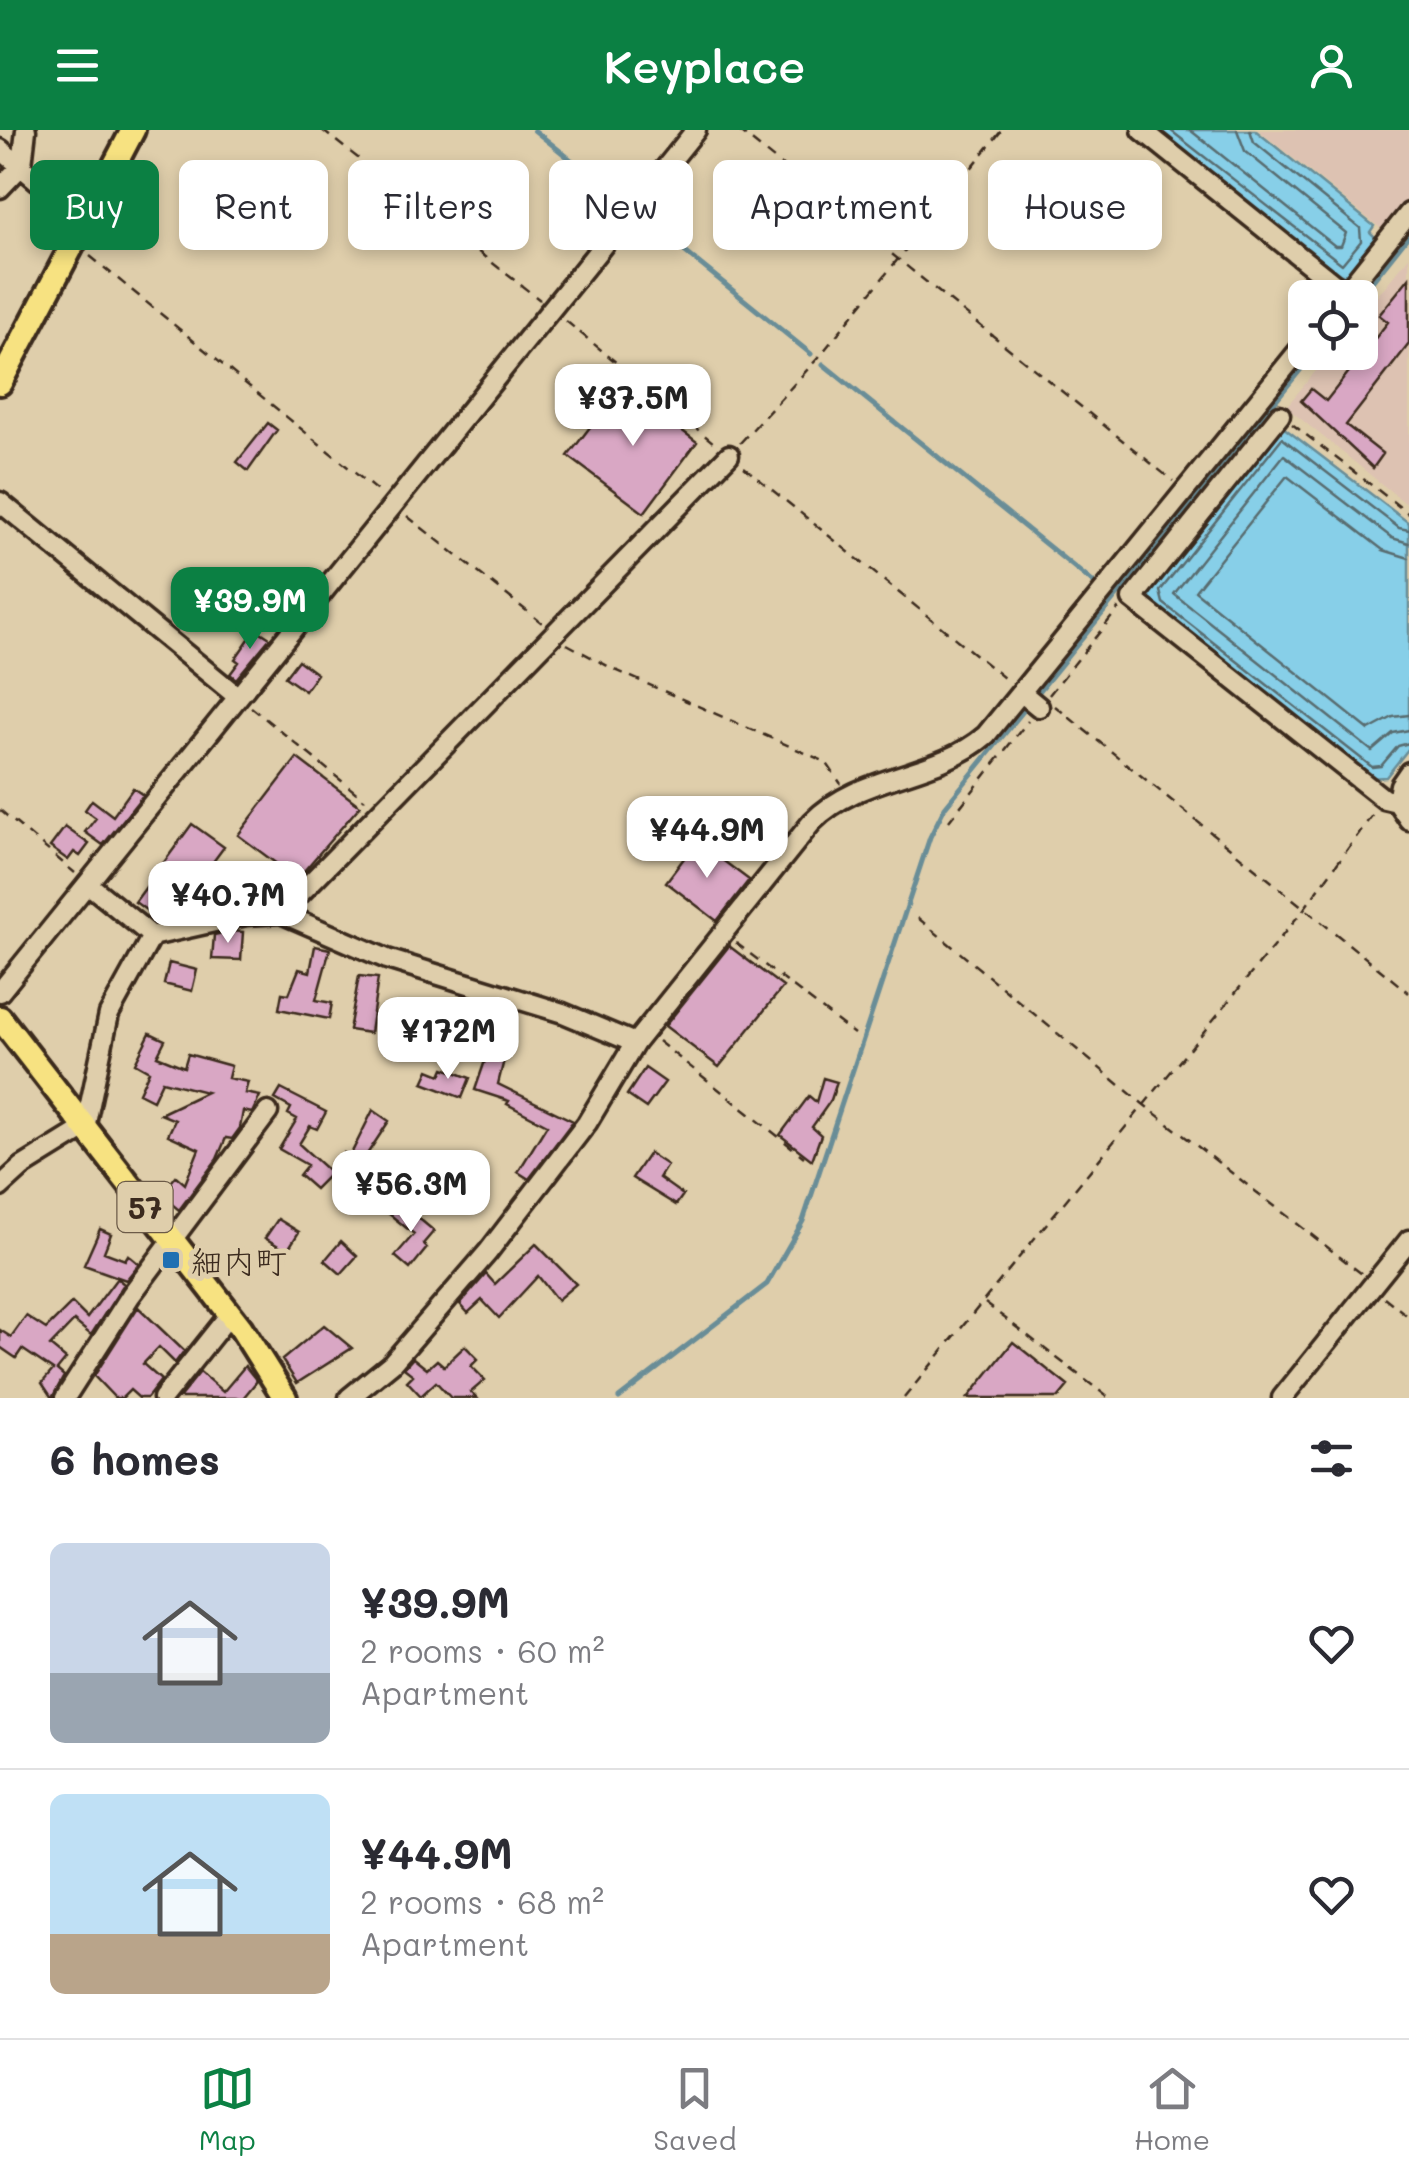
<!DOCTYPE html>
<meta charset="utf-8">
<style>
:root{--surface:#fff;--page:#f2f2f3;--text:#2b2b33;--muted:#7c7c81;--line:#e1e1e2;--accent:#0b8043}
body{margin:0;font-family:Mali,"Klee One",sans-serif;background:var(--page);color:var(--text);height:100vh;display:flex;flex-direction:column;font-size:38px;white-space:nowrap}
*{box-sizing:border-box;margin:0}
p{font-size:32px;color:var(--muted)}
.icon{flex:none;width:55px;height:55px;fill:none;stroke:currentColor;stroke-width:2;stroke-linecap:round;stroke-linejoin:round}
.map{position:relative;height:1268px;overflow:hidden}
.side{display:flex;flex-direction:column;background:var(--surface);flex:1}
.side>*{flex:none}
.top-card{position:absolute;left:30px;top:30px;width:1350px;height:90px;display:flex;gap:20px}
.buttons{position:absolute;left:1288px;top:150px;display:grid;gap:20px}
.buttons a{display:grid;place-items:center;width:90px;height:90px;border-radius:15px;background:var(--surface);box-shadow:0 5px 15px #0003;font-size:50px}
.price{position:absolute;translate:-50% -85px;padding:0 22px;border-radius:20px;background:#fff;color:#222;font-size:32px;line-height:65px;filter:drop-shadow(0 2px 5px #0008)}
.price::after{content:'';position:absolute;left:50%;top:60px;width:30px;height:22px;margin-left:-15px;background:inherit;clip-path:polygon(0 0,100% 0,50% 100%)}
.price.selected{background:var(--accent);color:#fff}
ul{padding:0;list-style:none}
li{display:flex;align-items:center;gap:30px;height:250px;padding:0 50px}
li+li{border-top:2px solid var(--line)}
li span{display:grid;place-items:center;flex:none;width:280px;height:200px;border-radius:15px;color:#555}
li>.icon{margin-inline-start:auto}
span .icon{width:120px;height:120px;fill:#fffc;stroke-width:1}
li b{font-size:42px}
h2{display:flex;justify-content:space-between;align-items:center;height:120px;padding:0 50px;font-size:42px}
.pill{padding:0 35px;border-radius:15px;background:var(--surface);box-shadow:0 5px 15px #0003;font-size:35px;line-height:90px}
.pill.selected{background:var(--accent);color:#fff}
header{display:flex;justify-content:space-between;align-items:center;height:130px;padding:0 50px;background:var(--accent);color:#fff;font-size:45px;font-weight:600}
.menu{display:flex;justify-content:space-around;align-items:center;height:140px;border-top:2px solid var(--line);background:var(--surface);font-size:28px;color:var(--muted)}
.menu a{display:grid;justify-items:center;gap:5px}
.menu .selected{color:var(--accent)}
.map>svg:first-child{display:block}
.built{fill:#ddc2b2}
.water{fill:#87cfe8;stroke:#698d97;stroke-width:2.5}
.lines{fill:none;stroke-linecap:round;stroke-linejoin:round}
.shore{stroke:#596c6f;stroke-width:2.5}
.stream{stroke:#698d97;stroke-width:5}
.building{fill:#d9a7c4;stroke:#3b2a1e;stroke-width:2.5}
.minor-casing{stroke:#3b2a1e;stroke-width:25}
.major-casing{stroke:#3b2a1e;stroke-width:30}
.path{stroke:#3b2a1e;stroke-width:2.5;stroke-dasharray:10 8;stroke-linecap:butt}
.minor{stroke:#dfceab;stroke-width:18}
.major{stroke:#f7e281;stroke-width:22}
.poi-dot{fill:#1f6fb2;stroke:#dfceab;stroke-width:4}
.labels{text-anchor:middle;dominant-baseline:central;stroke-width:10;stroke-linejoin:round;paint-order:stroke}
.shield{fill:#dfceab;stroke:#6c5b48;stroke-width:2.5}
.shield-label{font-size:30px;font-weight:bold;fill:#3b2a1e}
.poi-label{font-size:32px;fill:#3b2a1e;stroke:#dfceab;text-anchor:start}
</style>
<header><svg class="icon" aria-label="menu" viewBox="0 0 24 24"><path d="M4 6h16M4 12h16M4 18h16"/></svg>Keyplace<svg class="icon" aria-label="person" viewBox="0 0 24 24"><circle cx="12" cy="8" r="4"/><path d="M4 21q1-7 8-7t8 7"/></svg></header>
<div class="map">
<svg width="1409" height="1268" viewBox="0 0 1409 1268">
<rect width="100%" height="100%" fill="#dfceab"/>
<filter id="ink" filterUnits="userSpaceOnUse"><feTurbulence type="fractalNoise" baseFrequency=".01" numOctaves="2"/><feDisplacementMap in="SourceGraphic" scale="20" xChannelSelector="R" yChannelSelector="G"/><feConvolveMatrix kernelMatrix="1 2 1 2 8 2 1 2 1" color-interpolation-filters="sRGB"/></filter>
<g filter="url(#ink)">
<path class="built" d="M1258,0H1409V70L1384,101Z
M1409,127V376L1286,277L1331,223L1360,222V187Z"/>
<path class="water" d="M1154,0H1255L1374,96L1370,102L1376,108L1347,145H1335Z
M1279,294L1409,393V618L1386,647L1369,648L1152,477L1149,457Z"/>
<g class="lines">
<path class="shore" d="M1170,0L1342,134L1361,111L1360,98L1254,12L1250,0
M1190,0L1335,116H1341L1346,103L1245,21L1237,0
M1409,400L1399,398L1282,308L1160,461L1163,473L1372,637L1381,636L1398,616L1409,613
M1409,413L1392,408L1284,325L1174,464L1372,621L1393,603L1409,600
M1409,428L1383,420L1287,346L1195,461L1369,600L1393,587L1409,585"/>
<path class="stream" d="M534,0L622,71
M641,86L811,224
M1359,168L1409,105
M823,234L1095,454
M619,1268L767,1154L803,1091L930,707L945,677L1315,222"/>
</g>
<path class="building" d="M1409,148V214L1346,295L1383,324L1373,338L1301,271L1311,259L1326,271L1388,192L1379,185Z
M622,255L697,312L644,383L568,326Z
M268,293L277,300L248,341L237,332Z
M215,463L229,474L216,492L210,488L204,496L195,490Z
M256,499L270,508L236,549L230,544L239,532L235,529Z
M298,530L317,544L305,561L285,547Z
M297,628L360,676L297,749L238,705Z
M133,658L143,665L103,715L85,702L96,688L85,680L92,670L113,686Z
M192,694L224,717L207,740L231,757L215,779L195,784L181,776L172,789L161,791L135,772Z
M65,697L89,714L80,726L74,722L68,730L50,717Z
M697,711L749,750L717,791L666,752Z
M231,801L243,802L241,830L212,829L214,805Z
M315,816L330,819L316,870L332,873L329,889L279,879L282,863L289,864L299,839L310,842Z
M729,816L783,857L719,937L665,896Z
M169,833L197,840L192,861L164,854Z
M359,846L378,848L370,903L349,900Z
M501,877L516,882L498,954L573,991L529,1049L518,1042L547,995L507,974L509,971L475,960L488,922L451,910L456,895L493,907Z
M150,903L165,910L157,926L184,937L188,924L231,936L228,948L248,952L245,963L260,966L252,983L243,981L240,998L232,1009L226,1008L217,1029L179,1080L161,1065L176,1046L185,1054L199,1019L168,1005L175,990L160,984L206,962L162,951L153,970L139,963L149,941L135,933Z
M444,938L470,948L462,968L423,953L429,940L441,945Z
M645,938L665,952L646,978L627,965Z
M823,948L837,952L831,970L812,997L821,1005L812,1030L780,1005L809,966L816,972Z
M281,959L326,982L317,999L310,996L299,1014L331,1043L315,1059L299,1045L307,1035L279,1019L297,989L288,984L291,978L275,969Z
M373,980L389,991L354,1044L338,1034L344,1023L350,1026Z
M649,1023L667,1035L659,1048L683,1065L676,1075L632,1048Z
M398,1071L434,1101L423,1114L427,1118L410,1139L395,1126L414,1104L388,1083Z
M278,1089L299,1102L287,1121L265,1108Z
M100,1099L111,1104L104,1122L125,1130L128,1125L139,1134L126,1150L84,1135Z
M341,1111L357,1126L341,1144L325,1130Z
M536,1114L576,1154L557,1170L538,1146L499,1188L482,1170L468,1183L460,1174L486,1144L495,1154Z
M117,1148L124,1154L91,1205L74,1191L50,1216L66,1229L57,1240L64,1246L52,1268L42,1253L53,1240L22,1219L16,1228L0,1217V1200L11,1207L26,1186L46,1199L72,1173L87,1188Z
M138,1177L184,1221L175,1233L159,1217L143,1234L161,1250L147,1268H139L130,1260L122,1268H115L94,1246Z
M324,1195L352,1218L297,1253L282,1230Z
M1013,1212L1068,1256L1058,1268H968Z
M465,1216L478,1229L471,1236L485,1250L471,1262L477,1268H451L436,1252L421,1266L407,1251L413,1245L404,1238L413,1228L427,1239L437,1230L444,1236Z
M245,1236L257,1251L243,1268H179L200,1242L223,1262Z"/>
<g class="lines">
<defs>
<path id="minor" d="M1142,0L1345,163
M0,19L85,91
M0,58L22,35L26,0
M1341,168L1409,83
M1280,285L1132,469L1384,669L1397,672
M0,372L238,567
M1022,563L1039,577
M1409,642L1400,655L1397,672L1409,690
M88,754L152,806
M281,783L729,325
M0,862L696,0
M0,1057L22,1037L85,998L109,884L152,806L246,785L281,783L387,829L563,883L635,913
M65,1268L131,1165L268,982
M163,1268L230,1184
M349,1268L392,1233L488,1122L587,993L635,913L812,692C860,643 935,649 986,605L1305,213
M1282,1268L1409,1110"/>
<path id="major" d="M0,253L133,0
M0,888L241,1198L285,1268"/>
</defs>
<use href="#minor" class="minor-casing"/>
<use href="#major" class="major-casing"/>
<path class="path" d="M322,0L540,170
M738,0L1173,351
M90,126L382,365
M566,191L714,313
M1292,294L1409,384
M740,313L819,227L1002,0
M744,337L1009,552
M407,386L542,493
M567,514L613,539L826,632L841,654
M1049,565L1119,478
M1055,576L1409,863
M251,577L365,670
M0,680L75,743
M949,691L1028,591
M918,788L1143,974L1362,1144
M736,813L854,904
M658,911L804,1027
M1384,1167L1409,1187
M985,1173L1109,1268
M904,1268L1304,779L1376,680"/>
<use href="#minor" class="minor"/>
<use href="#major" class="major"/>
</g>
</g>
<rect class="poi-dot" x="161" y="1120" width="20" height="20" rx="5"/>
<g class="labels">
<rect class="shield" x="117.5" y="1052" width="55" height="50" rx="8"/>
<g class="shield-label">
<text x="145" y="1077">57</text>
</g>
<g class="poi-label">
<text x="191" y="1130">細内町</text>
</g>
</g>
</svg>
<div class="buttons">
<a><svg class="icon" aria-label="locate" viewBox="0 0 24 24"><circle cx="12" cy="12" r="6"/><path d="M12 2v4M12 18v4M2 12h4M18 12h4"/></svg></a>
</div>
<b class="price" style="left:633px;top:319px">¥37.5M</b>
<b class="price selected" style="left:250px;top:522px">¥39.9M</b>
<b class="price" style="left:707px;top:751px">¥44.9M</b>
<b class="price" style="left:228px;top:816px">¥40.7M</b>
<b class="price" style="left:448px;top:952px">¥172M</b>
<b class="price" style="left:411px;top:1105px">¥56.3M</b>
<div class="top-card">
<a class="pill selected">Buy</a>
<a class="pill">Rent</a>
<a class="pill">Filters</a>
<a class="pill">New</a>
<a class="pill">Apartment</a>
<a class="pill">House</a>
</div>
</div>
<section class="side">
<h2>6 homes<svg class="icon" aria-label="filters" viewBox="0 0 24 24"><path d="M4 7h16M4 17h16"/><circle cx="9" cy="7" r="2"/><circle cx="15" cy="17" r="2"/></svg></h2>
<ul>
<li><span style="background:linear-gradient(#c9d6e8 65%,#9aa5b1 0)"><svg class="icon" aria-label="home" viewBox="0 0 24 24"><path d="M3 11l9-7 9 7M6 9v11h12V9"/></svg></span><div><b>¥39.9M</b><p>2 rooms · 60 m²</p><p>Apartment</p></div><svg class="icon" aria-label="heart" viewBox="0 0 24 24"><path d="M12 20l-8-8c-3-5 5-10 8-4 3-6 11-1 8 4z"/></svg></li>
<li><span style="background:linear-gradient(#bfe0f5 70%,#b9a48a 0)"><svg class="icon" aria-label="home" viewBox="0 0 24 24"><path d="M3 11l9-7 9 7M6 9v11h12V9"/></svg></span><div><b>¥44.9M</b><p>2 rooms · 68 m²</p><p>Apartment</p></div><svg class="icon" aria-label="heart" viewBox="0 0 24 24"><path d="M12 20l-8-8c-3-5 5-10 8-4 3-6 11-1 8 4z"/></svg></li>
</ul>
</section>
<nav class="menu">
<a class="selected"><svg class="icon" aria-label="map" viewBox="0 0 24 24"><path d="M3 6l6-2 6 2 6-2v14l-6 2-6-2-6 2zM9 4v14M15 6v14"/></svg>Map</a>
<a><svg class="icon" aria-label="saved" viewBox="0 0 24 24"><path d="M7 4h10v16l-5-4-5 4z"/></svg>Saved</a>
<a><svg class="icon" aria-label="home" viewBox="0 0 24 24"><path d="M3 11l9-7 9 7M6 9v11h12V9"/></svg>Home</a>
</nav>
